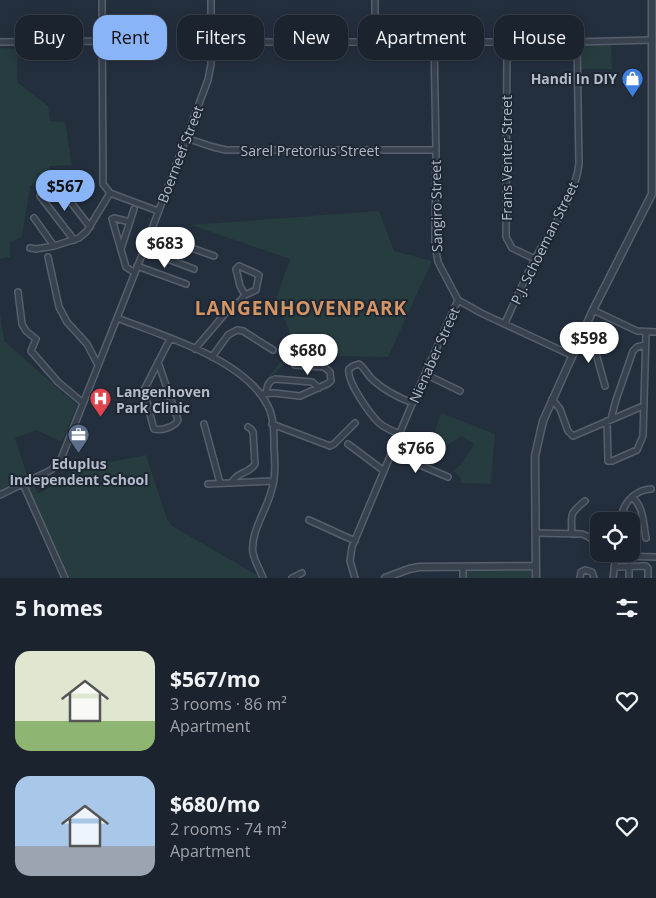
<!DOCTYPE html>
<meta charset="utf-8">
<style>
:root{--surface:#1b232e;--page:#282f3a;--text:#f1f3f6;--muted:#a0a4aa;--line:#39404a;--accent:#8ab4f8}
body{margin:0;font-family:"Open Sans",sans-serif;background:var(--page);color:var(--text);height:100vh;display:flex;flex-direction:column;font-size:19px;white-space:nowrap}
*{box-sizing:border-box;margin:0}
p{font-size:16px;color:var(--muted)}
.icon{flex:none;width:28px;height:28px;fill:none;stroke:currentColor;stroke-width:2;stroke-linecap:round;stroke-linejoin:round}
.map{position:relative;height:578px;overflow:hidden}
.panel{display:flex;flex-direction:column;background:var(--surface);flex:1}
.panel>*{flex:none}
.guide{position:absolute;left:15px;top:15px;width:626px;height:45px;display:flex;gap:10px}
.controls{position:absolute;left:590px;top:512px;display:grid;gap:10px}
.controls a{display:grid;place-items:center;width:50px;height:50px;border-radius:10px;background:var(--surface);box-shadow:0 2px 12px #0003,0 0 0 1px var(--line);font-size:25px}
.price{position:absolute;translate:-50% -42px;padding:0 11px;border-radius:18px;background:#fff;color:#222;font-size:16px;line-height:32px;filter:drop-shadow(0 1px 2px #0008)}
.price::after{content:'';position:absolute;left:50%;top:30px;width:15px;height:11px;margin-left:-8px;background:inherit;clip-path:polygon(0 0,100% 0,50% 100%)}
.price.on{background:var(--accent);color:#111}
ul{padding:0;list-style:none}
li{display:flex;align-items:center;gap:15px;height:125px;padding:0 15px}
li span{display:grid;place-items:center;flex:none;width:140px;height:100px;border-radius:15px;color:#555}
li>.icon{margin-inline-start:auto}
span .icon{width:60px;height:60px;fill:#fffc;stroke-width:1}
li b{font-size:21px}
h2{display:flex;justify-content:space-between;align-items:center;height:60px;padding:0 15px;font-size:21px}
.tag{padding:0 18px;border-radius:15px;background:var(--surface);box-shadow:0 2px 12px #0003,0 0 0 1px var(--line);font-size:18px;line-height:45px}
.tag.on{background:var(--accent);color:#111}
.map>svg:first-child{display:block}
.green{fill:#263c3f}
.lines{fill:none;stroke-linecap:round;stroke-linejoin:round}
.minor-casing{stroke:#565f6c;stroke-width:8}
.tertiary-casing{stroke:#565f6c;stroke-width:9}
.minor{stroke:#38414e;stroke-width:5}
.tertiary{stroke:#38414e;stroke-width:6}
.labels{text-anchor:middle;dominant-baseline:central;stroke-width:4;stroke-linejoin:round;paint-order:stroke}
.poi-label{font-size:14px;font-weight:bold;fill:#b4bcc9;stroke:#1d2633;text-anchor:end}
.street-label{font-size:14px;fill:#b4bcc9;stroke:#1d2633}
.district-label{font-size:19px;font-weight:bold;letter-spacing:1px;fill:#d59563;stroke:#1d2633}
</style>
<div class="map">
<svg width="656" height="578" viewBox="0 0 656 578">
<rect width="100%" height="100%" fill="#242f3e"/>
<path class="green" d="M611,42L612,69H579V44Z
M0,48L18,49L17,82L48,106L50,121L65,122L72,165L49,166V176L30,186L22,237L10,242V257L0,259Z
M379,211L394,251L432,261L388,357L340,356L304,348L262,384L295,345L276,299L290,259L191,225Z
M0,313L4,341L77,405L62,442L36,430L15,438L28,478L0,491Z
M441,413L495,434L491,484L461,483V478L454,471L463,462L474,444L462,436L447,445L435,431Z
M146,455L167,519L172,526L257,575L258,578H70L28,487L32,484L39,494L78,468Z
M466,571H531V578H466Z"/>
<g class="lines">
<defs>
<path id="minor" d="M102,0L103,184L110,193L158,211
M375,41V0
M434,41L436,150L435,245L438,262L458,300L481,313L571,355
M507,41L506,237L512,248L535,259
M0,42L103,41
M212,42H577L652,40
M186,138L213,147L226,150H436
M63,192L90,227
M40,196L74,240
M34,218L54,246
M130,222L114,218L112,219L126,267L135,273
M150,233L214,256
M30,248L36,249L54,246L79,238L87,231L110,193
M121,249L134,209
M144,250L194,269
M48,257L59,307L67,322L87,344L98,365
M137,266L186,284
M18,292L22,324L26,331L36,339L31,351L58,382L83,403
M593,310L637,331L656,332
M117,318C163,336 245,359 268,406C274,418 274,433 274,447C275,462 276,478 271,492C266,511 250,533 253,553C255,562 260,570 263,578
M505,323C515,301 525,278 536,257C551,230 576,194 579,164L577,42
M580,336L590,342L594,346L605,386
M195,349L229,309L240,301L245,295L256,290L259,275L255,273L239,266L236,269L240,286L245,295
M212,357L228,335L237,330L243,331L273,350
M158,362L178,420C175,427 161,431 154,429L153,426L144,390L145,388L170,339
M425,374L460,391
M266,393C267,387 268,381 275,379L312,382L319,388
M261,394L274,393L300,396L327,384L331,381L330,372L324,367L295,365
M552,399L560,409L568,431L573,436L643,406
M611,419L616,400L633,351L637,347L645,345
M607,421L608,461H612L637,450L643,436L646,332
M204,424L220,483
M272,424L330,446L334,444L355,423
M400,434C392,431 385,428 379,423C370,414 346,381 349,369L353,366L359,364C365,368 367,375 373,380C384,390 399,398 413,403
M348,444L384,471
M392,453L448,477
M232,483C236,472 249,474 255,464L253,432L251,429L248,427
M23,484L65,578
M208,484L273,481
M0,495L51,470L61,459L144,250L208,80L211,64V0
M632,497C644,507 643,523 646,538
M309,520L355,541
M628,521L623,510C628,498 638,490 651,489
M536,533L582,534L587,536L599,544
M572,534C571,514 569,514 585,501
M613,554L622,556L656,557
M614,567L646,566L648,568V578
M292,578L302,573
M355,578L350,561L352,547L417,392L458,300
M463,578V568
M580,578L581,572L585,570L592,572L594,578
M613,578L616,555
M629,578V566"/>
<path id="tertiary" d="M385,578L409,569L419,567L536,566
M536,578L535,456L543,421L593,310L652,194V0"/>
</defs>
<use href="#minor" class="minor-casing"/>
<use href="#tertiary" class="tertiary-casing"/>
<use href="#minor" class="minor"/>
<use href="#tertiary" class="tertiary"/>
</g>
<defs>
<symbol id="shop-pin" viewBox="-11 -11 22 30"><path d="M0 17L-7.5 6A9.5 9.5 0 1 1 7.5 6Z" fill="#3f7fe0" stroke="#1d2633"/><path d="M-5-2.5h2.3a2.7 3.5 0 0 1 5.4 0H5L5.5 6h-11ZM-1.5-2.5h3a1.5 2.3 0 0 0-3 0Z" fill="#fff"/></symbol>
<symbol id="hospital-pin" viewBox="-11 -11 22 30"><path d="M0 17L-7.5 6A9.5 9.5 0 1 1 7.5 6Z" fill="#e0444e" stroke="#1d2633"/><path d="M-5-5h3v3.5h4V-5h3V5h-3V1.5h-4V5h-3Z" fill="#fff"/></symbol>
<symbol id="office-pin" viewBox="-11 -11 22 30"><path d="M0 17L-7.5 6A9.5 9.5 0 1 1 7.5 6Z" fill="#5c6f8a" stroke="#1d2633"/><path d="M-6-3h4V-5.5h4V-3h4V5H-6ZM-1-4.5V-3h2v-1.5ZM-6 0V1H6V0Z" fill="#fff"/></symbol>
</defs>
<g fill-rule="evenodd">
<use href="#shop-pin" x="620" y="66" width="25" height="34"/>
<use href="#hospital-pin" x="88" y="386" width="25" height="34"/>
<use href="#office-pin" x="66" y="422" width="25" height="34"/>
</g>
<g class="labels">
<g class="poi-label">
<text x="617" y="78">Handi In DIY</text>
<text x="116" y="391" text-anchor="start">Langenhoven<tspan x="116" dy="16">Park Clinic</tspan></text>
<text x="79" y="463" text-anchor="middle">Eduplus<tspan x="79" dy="16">Independent School</tspan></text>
</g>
<g class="street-label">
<text x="310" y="150">Sarel Pretorius Street</text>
<text transform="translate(180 154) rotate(-69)">Boerneef Street</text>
<text transform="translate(506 158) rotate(-90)">Frans Venter Street</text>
<text transform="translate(436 206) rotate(-91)">Sangiro Street</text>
<text transform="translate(544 243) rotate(-64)">P.J. Schoeman Street</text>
<text transform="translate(434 355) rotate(-66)">Nienaber Street</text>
</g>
<g class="district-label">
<text x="301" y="308">LANGENHOVENPARK</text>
</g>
</g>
</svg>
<div class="controls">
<a><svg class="icon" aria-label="locate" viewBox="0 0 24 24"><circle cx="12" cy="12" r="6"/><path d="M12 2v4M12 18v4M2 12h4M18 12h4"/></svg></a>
</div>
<b class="price on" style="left:65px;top:212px">$567</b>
<b class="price" style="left:165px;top:269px">$683</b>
<b class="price" style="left:589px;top:364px">$598</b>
<b class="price" style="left:308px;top:376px">$680</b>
<b class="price" style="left:416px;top:474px">$766</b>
<div class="guide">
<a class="tag">Buy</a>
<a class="tag on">Rent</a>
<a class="tag">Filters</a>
<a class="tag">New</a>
<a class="tag">Apartment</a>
<a class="tag">House</a>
</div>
</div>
<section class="panel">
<h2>5 homes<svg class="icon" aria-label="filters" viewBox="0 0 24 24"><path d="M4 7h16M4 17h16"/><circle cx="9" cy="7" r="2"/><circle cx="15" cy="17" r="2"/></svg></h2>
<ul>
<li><span style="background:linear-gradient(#dfe7d0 70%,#8fb573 0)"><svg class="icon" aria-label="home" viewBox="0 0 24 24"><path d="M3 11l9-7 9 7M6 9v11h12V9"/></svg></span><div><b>$567/mo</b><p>3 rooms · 86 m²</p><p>Apartment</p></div><svg class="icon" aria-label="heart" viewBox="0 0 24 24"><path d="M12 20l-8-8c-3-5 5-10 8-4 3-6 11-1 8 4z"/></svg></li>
<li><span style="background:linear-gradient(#a9c7e8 70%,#9aa5b1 0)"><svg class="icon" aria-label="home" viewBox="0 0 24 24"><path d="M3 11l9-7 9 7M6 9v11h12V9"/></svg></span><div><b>$680/mo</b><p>2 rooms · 74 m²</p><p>Apartment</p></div><svg class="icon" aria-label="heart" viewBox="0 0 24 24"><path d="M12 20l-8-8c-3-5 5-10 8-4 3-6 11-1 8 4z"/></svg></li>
</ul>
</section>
